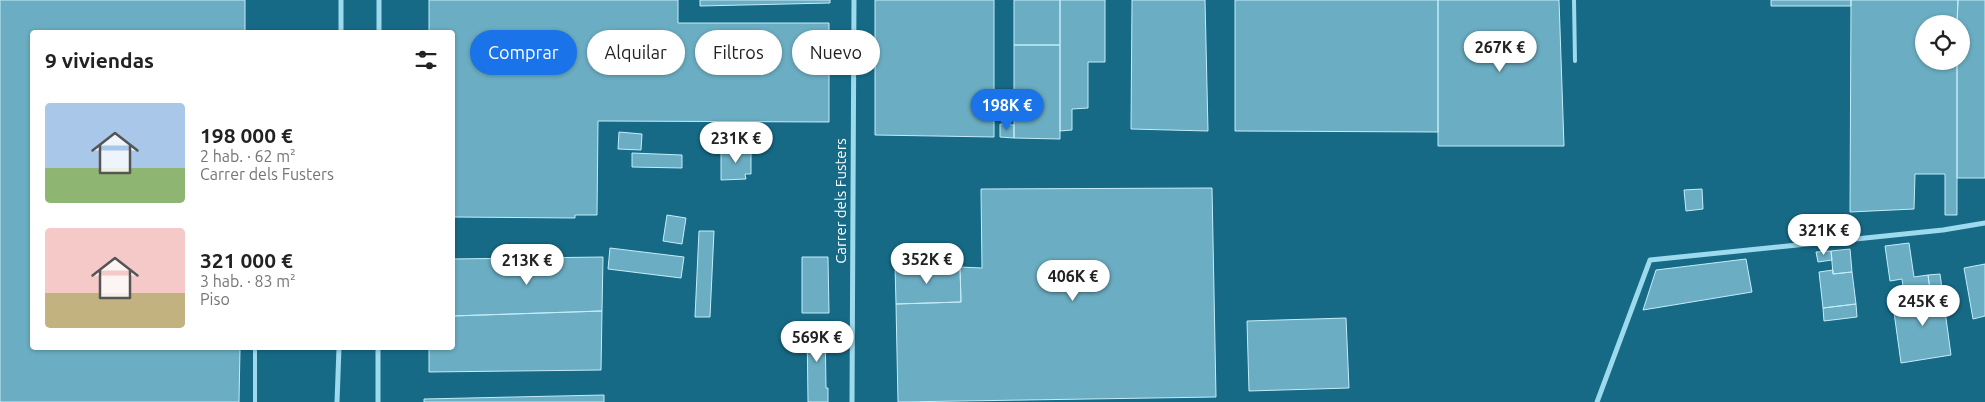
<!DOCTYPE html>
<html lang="es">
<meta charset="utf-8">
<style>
:root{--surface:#fff;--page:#f6f6f6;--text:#222;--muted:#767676;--accent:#1a73e8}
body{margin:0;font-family:Ubuntu,sans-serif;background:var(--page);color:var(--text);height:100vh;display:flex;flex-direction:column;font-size:19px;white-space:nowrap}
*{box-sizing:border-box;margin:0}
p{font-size:16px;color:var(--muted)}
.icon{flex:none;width:28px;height:28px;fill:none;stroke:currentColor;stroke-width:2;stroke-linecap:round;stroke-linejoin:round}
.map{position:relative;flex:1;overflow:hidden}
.sheet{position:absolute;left:30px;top:30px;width:425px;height:320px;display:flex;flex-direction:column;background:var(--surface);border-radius:5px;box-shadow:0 1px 4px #0004}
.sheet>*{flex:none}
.banner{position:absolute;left:470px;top:30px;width:475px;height:45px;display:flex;gap:10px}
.buttons{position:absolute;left:1915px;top:15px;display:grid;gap:10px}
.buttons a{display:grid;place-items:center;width:55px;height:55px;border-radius:50%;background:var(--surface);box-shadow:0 1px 4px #0004;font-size:25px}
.price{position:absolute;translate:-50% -42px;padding:0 11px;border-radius:18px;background:#fff;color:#222;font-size:16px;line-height:32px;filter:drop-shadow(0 1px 2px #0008)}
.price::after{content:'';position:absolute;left:50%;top:30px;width:15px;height:11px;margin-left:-8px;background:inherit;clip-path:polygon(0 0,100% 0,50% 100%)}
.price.selected{background:var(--accent);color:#fff}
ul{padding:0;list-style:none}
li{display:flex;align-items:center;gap:15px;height:125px;padding:0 15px}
li span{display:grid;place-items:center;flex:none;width:140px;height:100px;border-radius:5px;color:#555}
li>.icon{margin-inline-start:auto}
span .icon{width:60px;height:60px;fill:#fffc;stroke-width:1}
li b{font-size:21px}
h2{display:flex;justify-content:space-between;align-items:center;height:60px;padding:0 15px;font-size:21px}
.chip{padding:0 18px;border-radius:22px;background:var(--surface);box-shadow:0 1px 4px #0004;font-size:18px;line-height:45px}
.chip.selected{background:var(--accent);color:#fff}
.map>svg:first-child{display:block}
.building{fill:#6badc2;stroke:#c3edfa}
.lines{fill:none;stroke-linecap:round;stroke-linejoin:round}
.service{stroke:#9ddaed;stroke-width:4}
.minor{stroke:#9ddaed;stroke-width:5}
.labels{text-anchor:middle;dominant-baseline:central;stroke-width:5;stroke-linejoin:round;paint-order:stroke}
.street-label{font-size:15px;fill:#fff;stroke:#176a86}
</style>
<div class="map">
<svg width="1985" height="402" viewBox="0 0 1985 402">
<rect width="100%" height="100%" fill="#176a86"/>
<path class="building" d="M0,0H245V32H32V348H240L239,402H0Z
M429,0H678V23H829V122L598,121L597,215H575V218L452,217V32H429Z
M700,0H830V3L700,6Z
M875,0H994V137L875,135Z
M1014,0H1060V45H1014Z
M1060,0H1105V62H1088V108L1072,109V130L1060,131Z
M1132,0H1205L1208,131L1131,129Z
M1235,0H1438V132L1235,131Z
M1438,0H1559L1564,146H1438Z
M1771,0H1851V6H1771Z
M1851,0H1958L1957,24H1924V61H1957V215H1945V174H1915L1914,209L1850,212Z
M1958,0H1985V178H1957V61H1961V24H1957Z
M1014,45H1060V139L1014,138Z
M1000,124L1014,125V138L1000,137Z
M619,132L642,134L641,150L618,149Z
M721,149H751V174H745L746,179L721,180Z
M632,153L682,155V168L632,167Z
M1212,188L1216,397L898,402L896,304L961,302L960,267L982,268L981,189Z
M1702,189L1703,209L1686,211L1684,190Z
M667,215L686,218L682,244L663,241Z
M699,231H714L710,317H695Z
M1909,243L1914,277L1928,275L1932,304L1906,308L1902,279L1890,281L1885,246Z
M610,248L684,257L681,278L608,269Z
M1850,249L1852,272L1833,274L1831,251Z
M1831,251L1832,260L1818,262L1816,252Z
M603,257L602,311L452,316V259Z
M802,257H828L829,313H802Z
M1746,259L1752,292L1643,310L1656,270Z
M1985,264V316L1973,319L1964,268Z
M895,265L960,267L961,302L896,304Z
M1833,270V274L1852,272L1856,304L1823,308L1819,272Z
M1940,274L1951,355L1901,363L1893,305L1905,303L1906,308L1932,304L1928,275Z
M1856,304L1857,317L1824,321L1823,308Z
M602,311L601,370L429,372V348H452V316Z
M1346,318L1349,388L1249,391L1247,321Z
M807,323H825L826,388H828V402H808Z
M604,395V402H424V399Z"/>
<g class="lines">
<path class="service" d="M1574,0L1575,61
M255,348V402"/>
<path class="minor" d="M341,32V0
M379,32V0
M337,402L339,348
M378,402V348
M852,402L854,0
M1597,402L1650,260L1943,230L1985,223"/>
</g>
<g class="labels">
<g class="street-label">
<text transform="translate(840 201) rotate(-90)">Carrer dels Fusters</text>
</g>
</g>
</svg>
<div class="buttons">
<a><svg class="icon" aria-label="locate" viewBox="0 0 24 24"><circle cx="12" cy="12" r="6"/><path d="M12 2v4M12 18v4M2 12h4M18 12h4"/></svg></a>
</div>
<b class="price" style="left:1500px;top:73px">267K €</b>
<b class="price selected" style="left:1007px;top:131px">198K €</b>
<b class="price" style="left:736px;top:164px">231K €</b>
<b class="price" style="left:1824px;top:256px">321K €</b>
<b class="price" style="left:927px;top:285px">352K €</b>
<b class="price" style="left:527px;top:286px">213K €</b>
<b class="price" style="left:1073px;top:302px">406K €</b>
<b class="price" style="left:1923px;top:327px">245K €</b>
<b class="price" style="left:817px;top:363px">569K €</b>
<div class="banner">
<a class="chip selected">Comprar</a>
<a class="chip">Alquilar</a>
<a class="chip">Filtros</a>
<a class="chip">Nuevo</a>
</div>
<section class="sheet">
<h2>9 viviendas<svg class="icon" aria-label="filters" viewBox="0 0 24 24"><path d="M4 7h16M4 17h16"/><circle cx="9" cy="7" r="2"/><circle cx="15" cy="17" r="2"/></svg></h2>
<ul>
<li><span style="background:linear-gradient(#a9c7e8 65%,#8fb573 0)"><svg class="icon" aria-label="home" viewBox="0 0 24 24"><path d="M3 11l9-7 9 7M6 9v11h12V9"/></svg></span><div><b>198 000 €</b><p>2 hab. · 62 m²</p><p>Carrer dels Fusters</p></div></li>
<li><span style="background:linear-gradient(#f6c9c9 65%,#c2b280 0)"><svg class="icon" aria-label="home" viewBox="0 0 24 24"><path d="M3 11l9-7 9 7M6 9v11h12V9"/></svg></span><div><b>321 000 €</b><p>3 hab. · 83 m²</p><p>Piso</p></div></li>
</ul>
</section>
</div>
